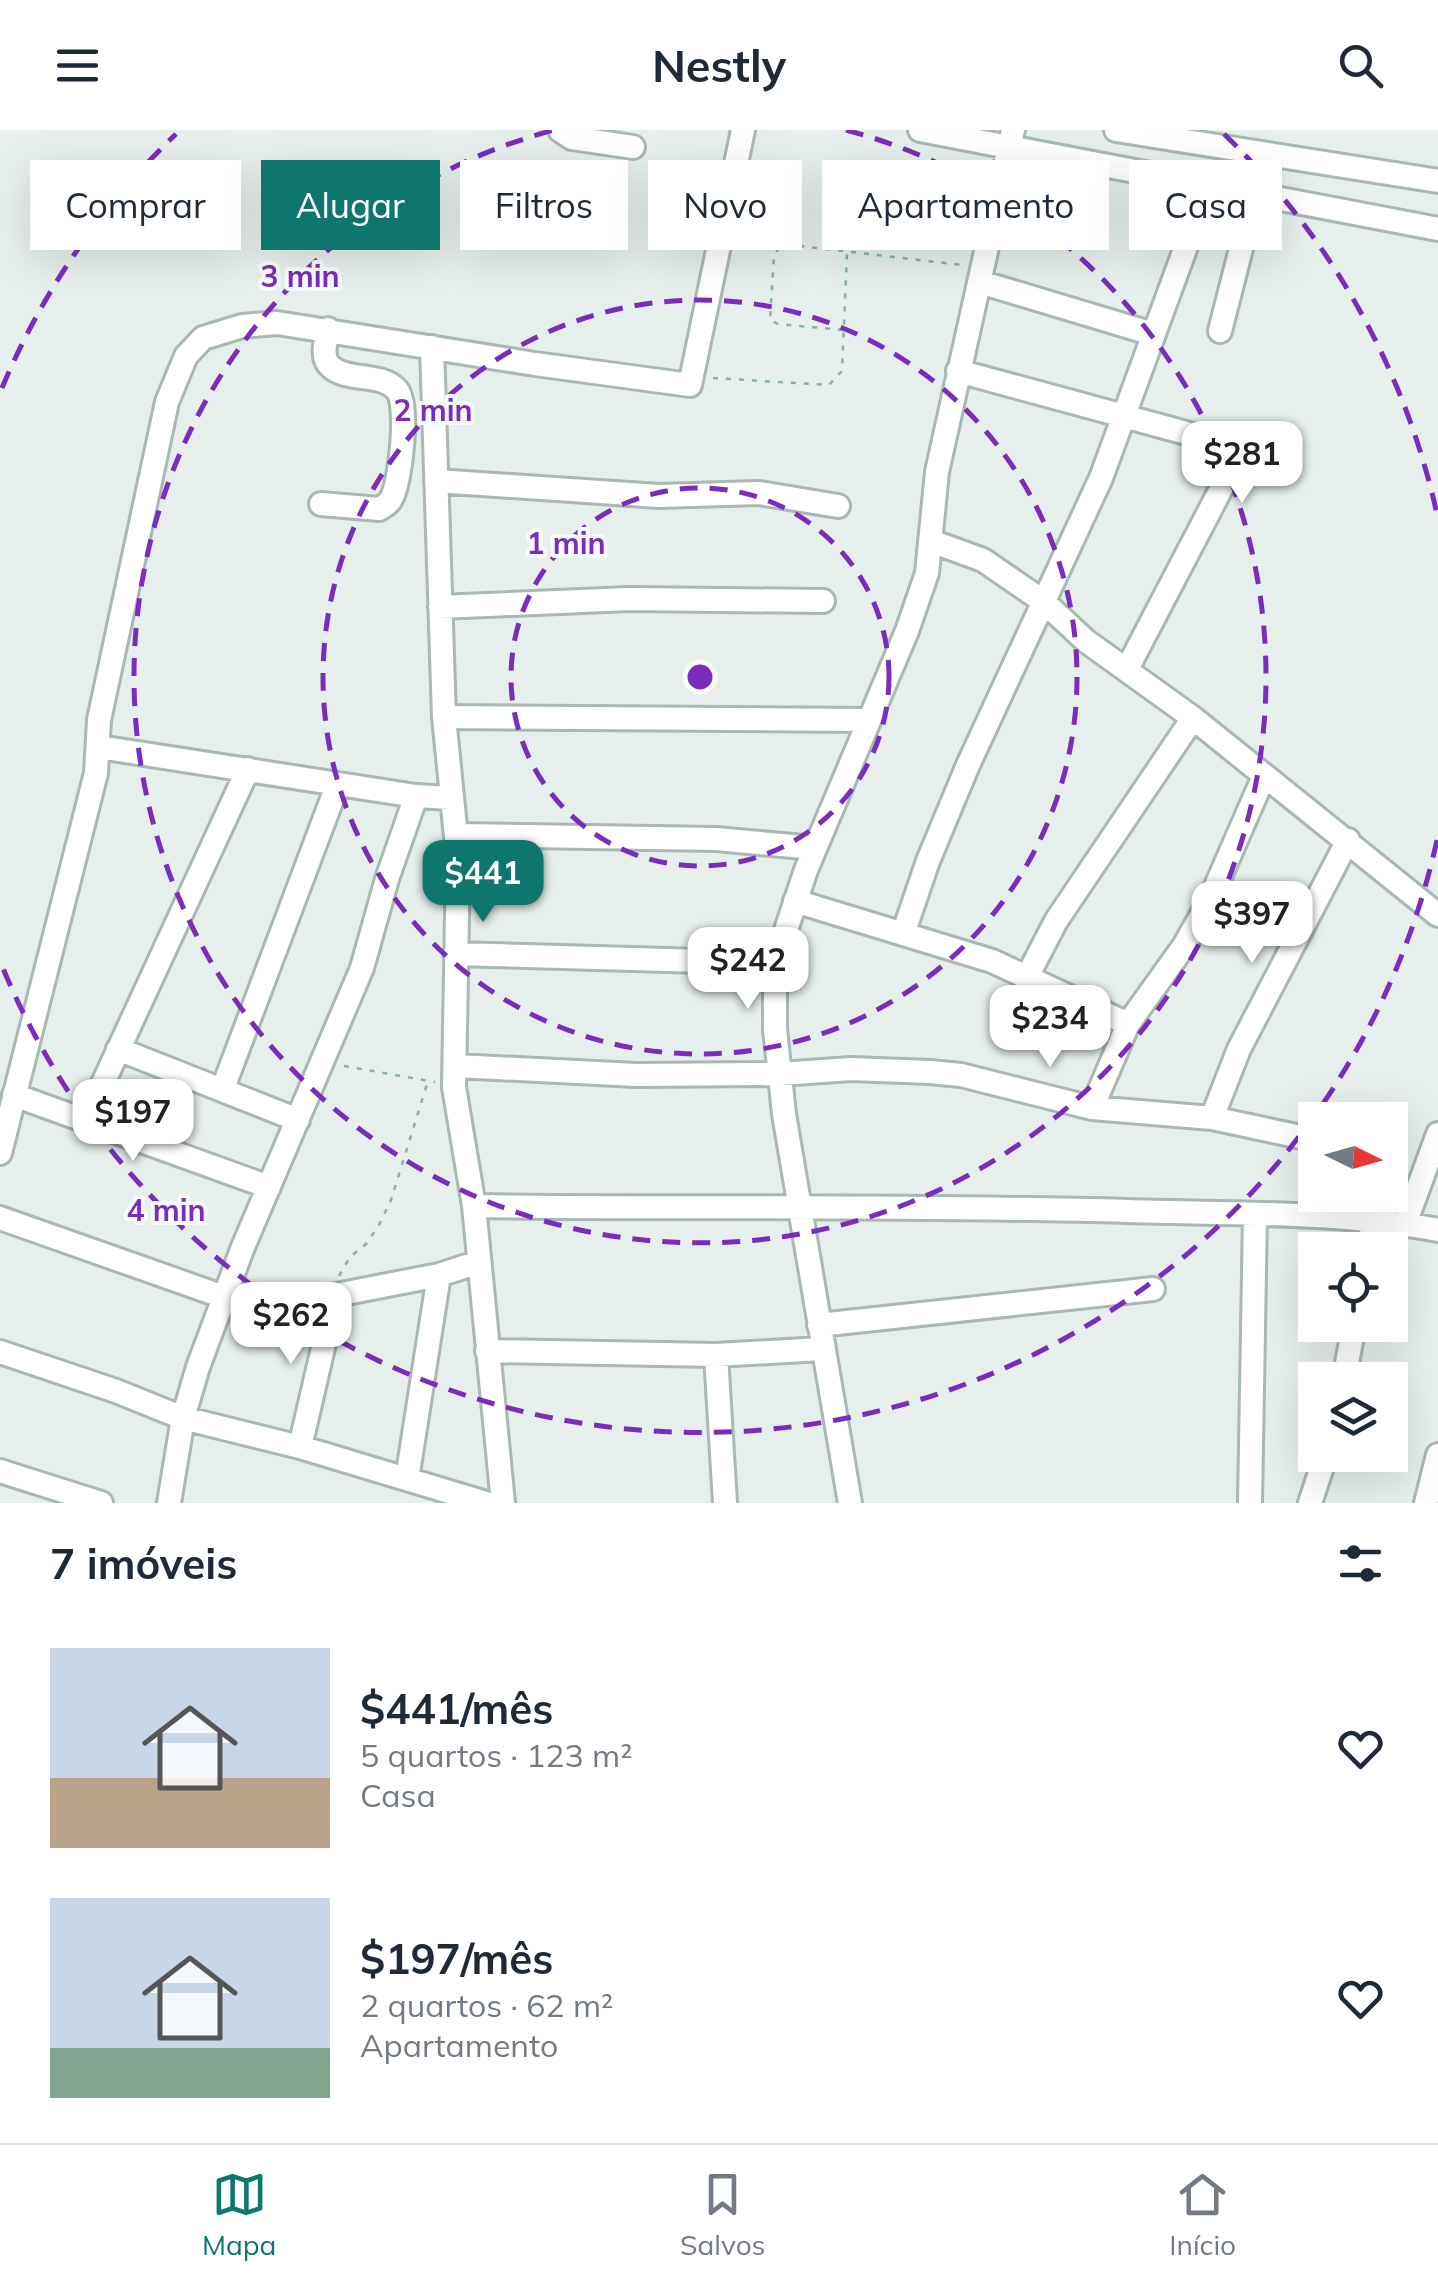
<!DOCTYPE html>
<html lang="pt">
<meta charset="utf-8">
<style>
:root{--surface:#fff;--page:#f2f2f3;--text:#1f2937;--muted:#747a83;--line:#e0e1e3;--accent:#0f766e}
body{margin:0;font-family:Mulish,sans-serif;background:var(--page);color:var(--text);height:100vh;display:flex;flex-direction:column;font-size:38px;white-space:nowrap}
*{box-sizing:border-box;margin:0}
p{font-size:32px;color:var(--muted)}
.icon{flex:none;width:55px;height:55px;fill:none;stroke:currentColor;stroke-width:2;stroke-linecap:round;stroke-linejoin:round}
.map{position:relative;height:1373px;overflow:hidden}
.drawer{display:flex;flex-direction:column;background:var(--surface);flex:1}
.drawer>*{flex:none}
.banner{position:absolute;left:30px;top:30px;width:1380px;height:90px;display:flex;gap:20px}
.needle{width:65px;rotate:95deg}
.buttons{position:absolute;left:1298px;top:972px;display:grid;gap:20px}
.buttons a{display:grid;place-items:center;width:110px;height:110px;border-radius:0px;background:var(--surface);box-shadow:0 10px 40px #0002;font-size:50px}
.price{position:absolute;translate:-50% -85px;padding:0 22px;border-radius:20px;background:#fff;color:#222;font-size:32px;line-height:65px;filter:drop-shadow(0 2px 5px #0008)}
.price::after{content:'';position:absolute;left:50%;top:60px;width:30px;height:22px;margin-left:-15px;background:inherit;clip-path:polygon(0 0,100% 0,50% 100%)}
.price.current{background:var(--accent);color:#fff}
ul{padding:0;list-style:none}
li{display:flex;align-items:center;gap:30px;height:250px;padding:0 50px}
li span{display:grid;place-items:center;flex:none;width:280px;height:200px;border-radius:0px;color:#555}
li>.icon{margin-inline-start:auto}
span .icon{width:120px;height:120px;fill:#fffc;stroke-width:1}
li b{font-size:42px}
h2{display:flex;justify-content:space-between;align-items:center;height:120px;padding:0 50px;font-size:42px}
.pill{padding:0 35px;border-radius:0px;background:var(--surface);box-shadow:0 10px 40px #0002;font-size:35px;line-height:90px}
.pill.current{background:var(--accent);color:#fff}
header{display:flex;justify-content:space-between;align-items:center;height:130px;padding:0 50px;background:var(--surface);font-size:45px;font-weight:700}
.dock{display:flex;justify-content:space-around;align-items:center;height:140px;border-top:2px solid var(--line);background:var(--surface);font-size:28px;color:var(--muted)}
.dock a{display:grid;justify-items:center;gap:5px}
.dock .current{color:var(--accent)}
.map>svg:first-child{display:block}
.lines{fill:none;stroke-linecap:round;stroke-linejoin:round}
.minor-casing{stroke:#a8b8b2;stroke-width:28}
.path{stroke:#86b3a5;stroke-width:2.5;stroke-dasharray:5 8;stroke-linecap:butt}
.minor{stroke:#fff;stroke-width:22}
.ring{fill:none;stroke:#7b2cbf;stroke-width:5;stroke-dasharray:18 12}
.centre{fill:#7b2cbf;stroke:#f7fbf9;stroke-width:5}
.ring-label{font-size:30px;text-anchor:middle;font-weight:bold;fill:#7b2cbf;stroke:#f7fbf9;stroke-width:8;stroke-linejoin:round;paint-order:stroke}
</style>
<header><svg class="icon" aria-label="menu" viewBox="0 0 24 24"><path d="M4 6h16M4 12h16M4 18h16"/></svg>Nestly<svg class="icon" aria-label="search" viewBox="0 0 24 24"><circle cx="10" cy="10" r="6"/><path d="M15 15l6 6"/></svg></header>
<div class="map">
<svg width="1438" height="1373" viewBox="0 0 1438 1373">
<rect width="100%" height="100%" fill="#e6efeb"/>
<g class="lines">
<defs>
<path id="minor" d="M560,0L572,8L633,17
M920,0L1438,99
M1116,0L1438,51
M980,152L1153,204
M1220,201L1255,64
M432,217L444,587L458,727L454,957L474,1076L503,1373
M958,241L1212,310C1228,323 1226,338 1222,357L1127,539
M436,351L659,366L759,363L838,376
M321,374L379,379C385,375 388,375 391,369C401,353 409,274 397,260C381,242 348,252 331,237C320,228 326,211 328,199
M931,411L983,430L1044,472L1086,511L1193,588L1438,785
M440,477L629,469L823,471
M444,587L867,590
M99,617L416,666
M457,705L716,709L815,718
M795,771L992,831L1128,894L1184,816L1209,772L1264,646
M903,804L928,731L968,635L1101,348L1209,54
M455,824L775,833
M1028,845L1056,791L1193,588
M118,919L298,990
M456,936L636,945L780,944L851,939L930,942L961,945L1092,978L1212,988L1315,1010
M223,958L337,656
M14,965L269,1057
M1092,978L1128,894
M1212,988L1239,919L1348,710
M86,990L248,639
M0,1023L96,643L99,590L167,272L186,226L203,208L242,196L277,193L535,234L690,255L743,0
M474,1076C692,1079 910,1075 1127,1081C1230,1084 1337,1081 1438,1100
M0,1088L224,1167L331,1166L439,1145L479,1132
M1405,1094L1438,1004
M1368,1120L1373,1091
M819,1195L1153,1159
M487,1221L716,1225
M0,1222L116,1261L183,1288L300,1317L486,1373
M1344,1250L1354,1195
M300,1317L323,1218L331,1166
M0,1341L101,1373
M407,1349L439,1145
M169,1373L183,1288L198,1237L243,1117L362,838L387,749L416,666L450,668
M725,1373L716,1225L822,1219
M850,1373L784,984L775,899V833L806,740L907,501L927,443L937,342L1013,0
M1250,1373L1255,1085
M1310,1373L1326,1325
M1426,1373L1438,1325"/>
</defs>
<use href="#minor" class="minor-casing"/>
<path class="path" d="M843,200L778,194L770,190L774,125L780,117L791,115L962,135
M713,248L829,255L842,241L847,124
M344,936L435,952
M339,1146L350,1127L366,1114L379,1095L391,1070L428,951"/>
<use href="#minor" class="minor"/>
</g>
<g class="ring">
<circle cx="700" cy="547" r="189"/>
<circle cx="700" cy="547" r="377"/>
<path d="M846 0A566 566 0 1 1 554 0"/>
<path d="M1437 710A755 755 0 0 1 2 836M2 258A755 755 0 0 1 176 4M1224 4A755 755 0 0 1 1437 384"/>
</g>
<circle cx="700" cy="547" r="15" class="centre"/>
<g class="ring-label">
<text x="300" y="157">3 min</text>
<text x="433" y="291">2 min</text>
<text x="566" y="424">1 min</text>
<text x="166" y="1091">4 min</text>
</g>
</svg>
<div class="buttons">
<a><svg class="needle" viewBox="-14 -14 28 28"><path d="M0-13l5 13h-10z" fill="#e53935"/><path d="M0 13l5-13h-10z" fill="#747a83"/></svg></a>
<a><svg class="icon" aria-label="locate" viewBox="0 0 24 24"><circle cx="12" cy="12" r="6"/><path d="M12 2v4M12 18v4M2 12h4M18 12h4"/></svg></a>
<a><svg class="icon" aria-label="layers" viewBox="0 0 24 24"><path d="M12 4l9 5-9 5-9-5zM3 14l9 5 9-5"/></svg></a>
</div>
<b class="price" style="left:1242px;top:376px">$281</b>
<b class="price current" style="left:483px;top:795px">$441</b>
<b class="price" style="left:1252px;top:836px">$397</b>
<b class="price" style="left:748px;top:882px">$242</b>
<b class="price" style="left:1050px;top:940px">$234</b>
<b class="price" style="left:133px;top:1034px">$197</b>
<b class="price" style="left:291px;top:1237px">$262</b>
<div class="banner">
<a class="pill">Comprar</a>
<a class="pill current">Alugar</a>
<a class="pill">Filtros</a>
<a class="pill">Novo</a>
<a class="pill">Apartamento</a>
<a class="pill">Casa</a>
</div>
</div>
<section class="drawer">
<h2>7 imóveis<svg class="icon" aria-label="filters" viewBox="0 0 24 24"><path d="M4 7h16M4 17h16"/><circle cx="9" cy="7" r="2"/><circle cx="15" cy="17" r="2"/></svg></h2>
<ul>
<li><span style="background:linear-gradient(#c9d6e8 65%,#b9a48a 0)"><svg class="icon" aria-label="home" viewBox="0 0 24 24"><path d="M3 11l9-7 9 7M6 9v11h12V9"/></svg></span><div><b>$441/mês</b><p>5 quartos · 123 m²</p><p>Casa</p></div><svg class="icon" aria-label="heart" viewBox="0 0 24 24"><path d="M12 20l-8-8c-3-5 5-10 8-4 3-6 11-1 8 4z"/></svg></li>
<li><span style="background:linear-gradient(#c9d6e8 75%,#7fa58c 0)"><svg class="icon" aria-label="home" viewBox="0 0 24 24"><path d="M3 11l9-7 9 7M6 9v11h12V9"/></svg></span><div><b>$197/mês</b><p>2 quartos · 62 m²</p><p>Apartamento</p></div><svg class="icon" aria-label="heart" viewBox="0 0 24 24"><path d="M12 20l-8-8c-3-5 5-10 8-4 3-6 11-1 8 4z"/></svg></li>
</ul>
</section>
<nav class="dock">
<a class="current"><svg class="icon" aria-label="map" viewBox="0 0 24 24"><path d="M3 6l6-2 6 2 6-2v14l-6 2-6-2-6 2zM9 4v14M15 6v14"/></svg>Mapa</a>
<a><svg class="icon" aria-label="saved" viewBox="0 0 24 24"><path d="M7 4h10v16l-5-4-5 4z"/></svg>Salvos</a>
<a><svg class="icon" aria-label="home" viewBox="0 0 24 24"><path d="M3 11l9-7 9 7M6 9v11h12V9"/></svg>Início</a>
</nav>
